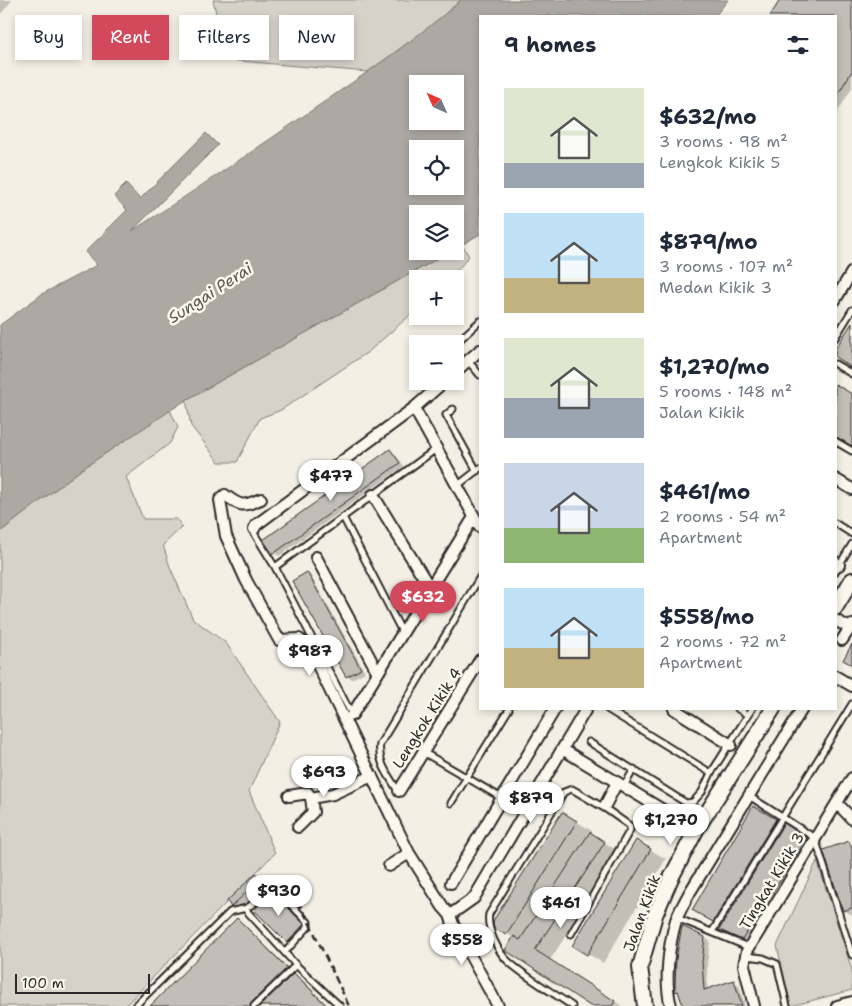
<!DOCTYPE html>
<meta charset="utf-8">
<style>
:root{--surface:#fff;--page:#f2f2f3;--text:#1f2937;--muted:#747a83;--accent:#d1495b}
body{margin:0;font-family:"Shantell Sans",sans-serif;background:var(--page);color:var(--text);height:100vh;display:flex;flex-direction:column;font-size:19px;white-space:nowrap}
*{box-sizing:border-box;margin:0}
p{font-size:16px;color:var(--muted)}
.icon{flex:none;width:28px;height:28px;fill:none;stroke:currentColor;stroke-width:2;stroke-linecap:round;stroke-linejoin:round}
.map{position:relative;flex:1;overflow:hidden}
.drawer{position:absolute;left:479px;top:15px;width:358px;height:695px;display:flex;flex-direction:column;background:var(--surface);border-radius:0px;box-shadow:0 2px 8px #0003}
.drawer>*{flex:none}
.banner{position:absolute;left:15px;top:15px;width:389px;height:45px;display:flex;gap:10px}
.needle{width:32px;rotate:315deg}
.fabs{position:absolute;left:409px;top:75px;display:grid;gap:10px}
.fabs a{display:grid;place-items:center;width:55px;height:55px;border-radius:0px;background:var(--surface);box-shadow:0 2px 8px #0003;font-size:25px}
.scale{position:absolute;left:15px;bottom:12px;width:135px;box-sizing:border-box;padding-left:5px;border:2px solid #2b2b2b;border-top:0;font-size:14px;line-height:18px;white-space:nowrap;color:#2b2b2b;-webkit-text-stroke:4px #fbf7ec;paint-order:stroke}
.price{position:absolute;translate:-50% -42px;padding:0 11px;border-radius:18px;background:#fff;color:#222;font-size:16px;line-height:32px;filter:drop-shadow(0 1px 2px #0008)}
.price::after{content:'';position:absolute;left:50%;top:30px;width:15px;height:11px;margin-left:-8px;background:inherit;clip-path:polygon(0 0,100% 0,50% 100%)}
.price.active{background:var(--accent);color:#fff}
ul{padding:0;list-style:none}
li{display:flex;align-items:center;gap:15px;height:125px;padding:0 25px}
li span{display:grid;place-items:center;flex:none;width:140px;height:100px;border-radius:0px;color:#555}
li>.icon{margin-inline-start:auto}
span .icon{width:60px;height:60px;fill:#fffc;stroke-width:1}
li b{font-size:21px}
h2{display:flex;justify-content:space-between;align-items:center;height:60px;padding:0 25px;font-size:21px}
.tag{padding:0 18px;border-radius:0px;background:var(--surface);box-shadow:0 2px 8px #0003;font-size:18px;line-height:45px}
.tag.active{background:var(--accent);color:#fff}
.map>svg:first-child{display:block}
.green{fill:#d5d2c9;stroke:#807e7a}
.water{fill:#aca9a2;stroke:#787772;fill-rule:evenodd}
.shadow{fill:#0003}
.building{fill:#c0beb6;stroke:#2b2b2b}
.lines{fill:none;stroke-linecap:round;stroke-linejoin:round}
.lane-casing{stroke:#2b2b2b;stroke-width:9}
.street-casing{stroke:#2b2b2b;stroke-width:14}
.secondary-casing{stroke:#2b2b2b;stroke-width:18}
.lane{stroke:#fbf7ec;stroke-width:5}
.street{stroke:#fbf7ec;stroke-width:10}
.secondary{stroke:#fbf7ec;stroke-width:14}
.rail{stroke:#2b2b2b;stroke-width:2.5;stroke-dasharray:8 4;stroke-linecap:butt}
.labels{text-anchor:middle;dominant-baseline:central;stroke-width:5;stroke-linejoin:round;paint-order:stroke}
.street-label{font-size:15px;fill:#2b2b2b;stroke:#fbf7ec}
.water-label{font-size:16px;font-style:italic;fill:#585755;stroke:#fbf7ec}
</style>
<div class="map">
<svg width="852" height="1006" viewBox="0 0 852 1006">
<rect width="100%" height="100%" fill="#f3efe4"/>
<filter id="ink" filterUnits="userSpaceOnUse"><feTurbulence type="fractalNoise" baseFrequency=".02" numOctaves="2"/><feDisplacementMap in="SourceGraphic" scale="10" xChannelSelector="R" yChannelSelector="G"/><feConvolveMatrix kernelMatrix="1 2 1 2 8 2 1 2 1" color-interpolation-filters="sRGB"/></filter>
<g filter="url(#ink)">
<path class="green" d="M213,0H461L439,20L368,72L227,60Z
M462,245L469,256L450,279H418L417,309L368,352L281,410L260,418L237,462H219L191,426L186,400L451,251H455V249Z
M170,410L178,427L170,443L126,477L143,519H177L182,527L163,545L170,567L193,619L226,643L280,722L249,791L275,853L125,1006H0V532L82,469Z
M817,861L852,970V990L791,1006L777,946Z"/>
<path class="water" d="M461,0H728L715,16H480V234L455,249V214H418V251H451L186,400L82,469L0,532V325L42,294L97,265L85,252L127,210L114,196L126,184L140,199L206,133L218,145L132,231C196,190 259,147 321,104C369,71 418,38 461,0ZM418,84H455V121H418ZM418,149H455V186H418Z"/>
<path class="shadow" d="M0,0H12L0,15Z
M781,0H852V88L838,111L835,109V16H771Z
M390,451L394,453L404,466L279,556L274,553Z
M307,574L311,576L365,672L352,679L347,676Z
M754,808L780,823L718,924L694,910Z
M562,813L592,831L590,834L620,852L550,960L622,1006H592L514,938L496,927Z
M794,831L817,845L753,945L720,929Z
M637,842L666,859L603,963L573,945Z
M849,843L852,844V915L844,910Z
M256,875L264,879L274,889L271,893L280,898L310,929L295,946L287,942L269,897L259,891L240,910L232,906Z
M237,920L244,924L294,973L292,974L302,979L329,1006H152Z
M705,938L710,941L707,965L708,990L734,982L739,985L745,1006H684L680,993L677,991Z"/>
<path class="building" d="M780,0H852V71L835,99V16H770Z
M852,323V368L835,357V349Z
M835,384L852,394V446L835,436Z
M390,449L400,463L273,554L263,540Z
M307,572L361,669L346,677L292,581Z
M852,644V665L843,660Z
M753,806L776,819L713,922L692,910Z
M562,812L577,821L506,935L494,928L493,921Z
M784,823L807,838L742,940L722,931L719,930Z
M590,832L605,842L535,950L615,1001L612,1006H590L505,950L514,936L520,940Z
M636,840L651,849L587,955L572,946Z
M849,841L852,849V908L843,911L823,850Z
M256,873L267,885L259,893L253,886L231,907L227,901Z
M272,892L304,924L287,943L254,910Z
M237,918L287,968L251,1003L250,1006H150Z
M682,926L705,937L702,962L704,990L734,980L742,1006H683L678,991L675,992V988L676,959Z
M294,973L327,1006H260Z"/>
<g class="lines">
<defs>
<path id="lane" d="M835,338L852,310
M455,344L480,321
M468,361L480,375
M835,364L852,374
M453,409L446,415L477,471
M835,441L852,451
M457,486L480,468
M343,517L402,632
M835,523L852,534
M254,529V533L275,567L352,715
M275,567L436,449
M835,572L852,544
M607,709L711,773
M738,709L748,715
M589,742L686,803L693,802L702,792L711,773L752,709
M423,752L524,811
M624,786L634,769
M398,791C389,776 377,762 380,744L480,577
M749,796L815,838L852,955
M451,803L509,709
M602,806L615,781
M606,809L619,784
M245,909L296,965
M677,918L748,947
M712,932L852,704
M571,934L630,830V826L606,809L572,789L564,792L489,914C486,929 499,954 510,963C529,979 552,992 572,1006
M746,956L763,958L777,964L787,1006
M135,1006L230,912C235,910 241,910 246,908C256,904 264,893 272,886L308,922V927L285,952
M254,1006L296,965L340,1006"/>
<path id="street" d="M835,300L852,272
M455,372L480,350
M414,408L480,527
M835,479L852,489
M373,495L430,588
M261,499C243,507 241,507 225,495L220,500L226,536L246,580L279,640L299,639L310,649L409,853L443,907L450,915L453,924L498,1006
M254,529L256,525L414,408L445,381
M316,557L378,673
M835,562L839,565
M835,620L850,628
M842,640L852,625
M835,676L852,686
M674,709L731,745
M352,715L474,517
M562,749L696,830
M399,791L480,660
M289,796L308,793L311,798L313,812L298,827
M311,798L333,794L372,776
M837,803L852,819
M389,866L409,853
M451,883L555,709
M450,915L474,898L586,709
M671,1006C664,982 669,944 676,920C680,910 685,901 690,892L802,709
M754,1006L744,965L747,951L852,778
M837,1006L852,1002"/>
<path id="secondary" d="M835,608L852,580
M645,1006L640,967L655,915L671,878L696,830L773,709"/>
</defs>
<use href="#lane" class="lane-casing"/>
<use href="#street" class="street-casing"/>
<use href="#secondary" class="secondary-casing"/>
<use href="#lane" class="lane"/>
<use href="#street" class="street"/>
<use href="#secondary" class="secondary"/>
<path class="rail" d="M286,880L310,924L349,1006"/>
</g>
</g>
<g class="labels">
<g class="street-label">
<text transform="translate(427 718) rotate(-58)">Lengkok Kikik 4</text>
<text transform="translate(772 881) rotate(-59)">Tingkat Kikik 3</text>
<text transform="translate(642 913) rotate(-70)">Jalan Kikik</text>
</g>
<g class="water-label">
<text transform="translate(210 293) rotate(-33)">Sungai Perai</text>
</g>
</g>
</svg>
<div class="fabs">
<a><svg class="needle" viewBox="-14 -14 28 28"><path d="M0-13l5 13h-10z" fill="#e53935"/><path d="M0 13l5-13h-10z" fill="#747a83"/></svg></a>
<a><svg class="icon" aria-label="locate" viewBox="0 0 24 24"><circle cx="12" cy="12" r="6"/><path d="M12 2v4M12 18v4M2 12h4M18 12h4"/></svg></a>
<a><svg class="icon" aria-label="layers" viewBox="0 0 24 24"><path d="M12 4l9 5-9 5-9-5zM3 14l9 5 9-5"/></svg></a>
<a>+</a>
<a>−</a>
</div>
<div class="scale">100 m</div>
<b class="price" style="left:331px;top:502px">$477</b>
<b class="price active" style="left:423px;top:623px">$632</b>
<b class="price" style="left:310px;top:677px">$987</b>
<b class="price" style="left:324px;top:798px">$693</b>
<b class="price" style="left:531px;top:824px">$879</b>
<b class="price" style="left:671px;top:846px">$1,270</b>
<b class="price" style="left:279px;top:917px">$930</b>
<b class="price" style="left:561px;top:929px">$461</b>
<b class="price" style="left:462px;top:966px">$558</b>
<div class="banner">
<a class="tag">Buy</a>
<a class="tag active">Rent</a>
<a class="tag">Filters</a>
<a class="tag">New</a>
</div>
<section class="drawer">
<h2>9 homes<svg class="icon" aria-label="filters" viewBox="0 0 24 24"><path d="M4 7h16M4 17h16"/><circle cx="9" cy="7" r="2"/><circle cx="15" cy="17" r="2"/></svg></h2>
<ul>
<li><span style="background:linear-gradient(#dfe7d0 75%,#9aa5b1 0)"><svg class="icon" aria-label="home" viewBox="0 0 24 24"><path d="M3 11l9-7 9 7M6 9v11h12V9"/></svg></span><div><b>$632/mo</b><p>3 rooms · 98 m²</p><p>Lengkok Kikik 5</p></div></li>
<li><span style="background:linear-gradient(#bfe0f5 65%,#c2b280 0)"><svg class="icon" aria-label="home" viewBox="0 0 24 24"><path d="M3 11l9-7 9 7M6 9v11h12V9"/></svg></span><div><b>$879/mo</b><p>3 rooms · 107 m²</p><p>Medan Kikik 3</p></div></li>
<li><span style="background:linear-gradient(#dfe7d0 60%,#9aa5b1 0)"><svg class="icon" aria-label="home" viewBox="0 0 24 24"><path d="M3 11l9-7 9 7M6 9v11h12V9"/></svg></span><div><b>$1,270/mo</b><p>5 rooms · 148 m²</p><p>Jalan Kikik</p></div></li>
<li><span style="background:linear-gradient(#c9d6e8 65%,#8fb573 0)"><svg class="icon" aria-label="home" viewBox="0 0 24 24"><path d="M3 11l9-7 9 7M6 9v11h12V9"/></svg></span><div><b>$461/mo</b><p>2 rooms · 54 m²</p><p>Apartment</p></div></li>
<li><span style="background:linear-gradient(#bfe0f5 60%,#c2b280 0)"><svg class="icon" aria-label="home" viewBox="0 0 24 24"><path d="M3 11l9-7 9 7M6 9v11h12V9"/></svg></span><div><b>$558/mo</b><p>2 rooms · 72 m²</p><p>Apartment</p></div></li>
</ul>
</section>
</div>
